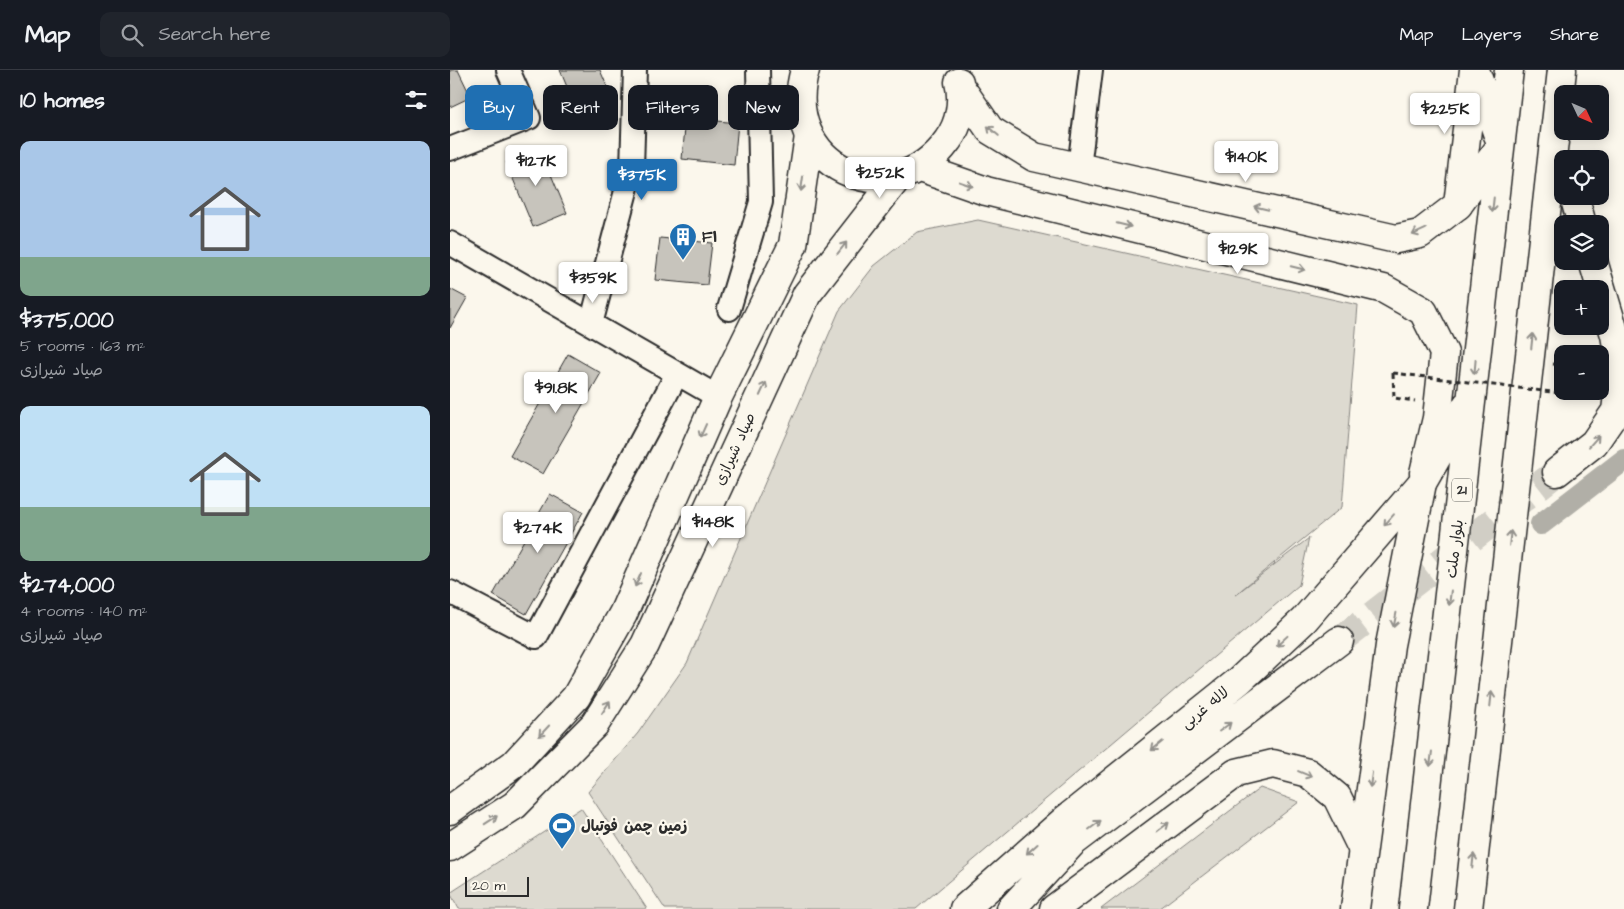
<!DOCTYPE html>
<meta charset="utf-8">
<style>
:root{--surface:#171b24;--page:#20242c;--text:#f1f3f6;--muted:#9ea1a6;--line:#363941;--accent:#1f6fb2}
body{margin:0;font-family:"Architects Daughter","Playpen Sans Arabic",sans-serif;background:var(--page);color:var(--text);height:100vh;display:flex;flex-direction:column;font-size:19px;white-space:nowrap}
*{box-sizing:border-box;margin:0}
p{font-size:16px;color:var(--muted)}
.icon{flex:none;width:28px;height:28px;fill:none;stroke:currentColor;stroke-width:2;stroke-linecap:round;stroke-linejoin:round}
.map{position:relative;flex:1;overflow:hidden}
.sheet{display:flex;flex-direction:column;background:var(--surface);width:450px}
.sheet>*{flex:none}
.top-card{position:absolute;left:15px;top:15px;width:475px;height:45px;display:flex;gap:10px}
.needle{width:32px;rotate:134deg}
.buttons{position:absolute;left:1104px;top:15px;display:grid;gap:10px}
.buttons a{display:grid;place-items:center;width:55px;height:55px;border-radius:10px;background:var(--surface);box-shadow:0 2px 12px #0003;font-size:25px}
.scale{position:absolute;left:15px;bottom:12px;width:64px;box-sizing:border-box;padding-left:5px;border:2px solid #2b2b2b;border-top:0;font-size:14px;line-height:18px;white-space:nowrap;color:#2b2b2b;-webkit-text-stroke:4px #fbf7ec;paint-order:stroke}
.price{position:absolute;translate:-50% -42px;padding:0 11px;border-radius:5px;background:#fff;color:#222;font-size:16px;line-height:32px;filter:drop-shadow(0 1px 2px #0008)}
.price::after{content:'';position:absolute;left:50%;top:30px;width:15px;height:11px;margin-left:-8px;background:inherit;clip-path:polygon(0 0,100% 0,50% 100%)}
.price.on{background:var(--accent);color:#fff}
ul{padding:0;list-style:none}
li{display:grid;align-content:center;gap:10px;height:265px;padding:0 20px}
li span{display:grid;place-items:center;height:155px;border-radius:10px;color:#555}
li>.icon{margin-inline-start:auto}
span .icon{width:90px;height:90px;fill:#fffc;stroke-width:1}
li b{font-size:21px}
h2{display:flex;justify-content:space-between;align-items:center;height:60px;padding:0 20px;font-size:21px}
.chip{padding:0 18px;border-radius:10px;background:var(--surface);box-shadow:0 2px 12px #0003;font-size:18px;line-height:45px}
.chip.on{background:var(--accent);color:#fff}
header{display:flex;align-items:center;gap:30px;box-sizing:border-box;height:70px;padding:0 25px;background:var(--surface);border-bottom:1px solid var(--line)}
header strong{font-size:24px}
nav{display:flex;gap:28px;margin-inline-start:auto;font-size:18px}
.search{width:350px;height:45px;background:var(--page);display:flex;align-items:center;gap:12px;box-sizing:border-box;padding:0 18px;border-radius:10px;color:var(--muted);font-size:19px}
main{display:flex;flex:1;min-height:0}
.map>svg:first-child{display:block}
.green{fill:#dddad0;stroke:#84827e}
.lines{fill:none;stroke-linecap:round;stroke-linejoin:round}
.canal{stroke:#b1afa7;stroke-width:22}
.building{fill:#c7c4bc;stroke:#2b2b2b}
.primary-tunnel{stroke:#d1cec5;stroke-width:28;stroke-dasharray:28 14;stroke-linecap:butt}
.minor-casing{stroke:#2b2b2b;stroke-width:26}
.tertiary-casing{stroke:#2b2b2b;stroke-width:31}
.secondary-casing{stroke:#2b2b2b;stroke-width:31}
.primary-casing{stroke:#2b2b2b;stroke-width:31}
.trunk-casing{stroke:#2b2b2b;stroke-width:31}
.path{stroke:#2b2b2b;stroke-width:3;stroke-dasharray:5 4;stroke-linecap:butt}
.minor{stroke:#fbf7ec;stroke-width:22}
.tertiary{stroke:#fbf7ec;stroke-width:28}
.secondary{stroke:#fbf7ec;stroke-width:28}
.primary{stroke:#fbf7ec;stroke-width:28}
.trunk{stroke:#fbf7ec;stroke-width:28}
.path-bridge{stroke:#2b2b2b;stroke-width:3;stroke-dasharray:5 4;stroke-linecap:butt}
.oneway{stroke:#93918c}
.labels{text-anchor:middle;dominant-baseline:central;stroke-width:4.5;stroke-linejoin:round;paint-order:stroke}
.shield{fill:#fbf7ec;stroke:#696865;stroke-width:1}
.shield-label{font-size:14px;font-weight:bold;fill:#2b2b2b}
.poi-label{font-size:15px;font-weight:bold;fill:#2b2b2b;stroke:#fbf7ec;text-anchor:start}
.street-label{font-size:15px;fill:#2b2b2b;stroke:#fbf7ec}
</style>
<header>
<strong>Map</strong>
<div class="search"><svg class="icon" aria-label="search" viewBox="0 0 24 24"><circle cx="10" cy="10" r="6"/><path d="M15 15l6 6"/></svg>Search here</div>
<nav><a>Map</a><a>Layers</a><a>Share</a></nav>
</header>
<main>
<section class="sheet">
<h2>10 homes<svg class="icon" aria-label="filters" viewBox="0 0 24 24"><path d="M4 7h16M4 17h16"/><circle cx="9" cy="7" r="2"/><circle cx="15" cy="17" r="2"/></svg></h2>
<ul>
<li><span style="background:linear-gradient(#a9c7e8 75%,#7fa58c 0)"><svg class="icon" aria-label="home" viewBox="0 0 24 24"><path d="M3 11l9-7 9 7M6 9v11h12V9"/></svg></span><div><b>$375,000</b><p>5 rooms · 163 m²</p><p>صیاد شیرازی</p></div></li>
<li><span style="background:linear-gradient(#bfe0f5 65%,#7fa58c 0)"><svg class="icon" aria-label="home" viewBox="0 0 24 24"><path d="M3 11l9-7 9 7M6 9v11h12V9"/></svg></span><div><b>$274,000</b><p>4 rooms · 140 m²</p><p>صیاد شیرازی</p></div></li>
</ul>
</section>
<div class="map">
<svg width="1174" height="839" viewBox="0 0 1174 839">
<rect width="100%" height="100%" fill="#fbf7ec"/>
<filter id="ink" filterUnits="userSpaceOnUse"><feTurbulence type="fractalNoise" baseFrequency=".02" numOctaves="2"/><feDisplacementMap in="SourceGraphic" scale="10" xChannelSelector="R" yChannelSelector="G"/><feConvolveMatrix kernelMatrix="1 2 1 2 8 2 1 2 1" color-interpolation-filters="sRGB"/></filter>
<g filter="url(#ink)">
<path class="green" d="M528,150L908,235L892,437L785,525L859,468L849,515L466,839H215L138,722L188,663L237,593L389,241L424,196L467,162Z
M810,718L849,732L709,839H651Z
M131,738L197,839H9L0,823Z"/>
<g class="lines">
<path class="canal" d="M1091,454L1174,390"/>
</g>
<path class="building" d="M0,0H8L21,27L0,37Z
M110,0H150L159,21L125,36Z
M236,48L288,53L284,95L232,89Z
M90,78L117,143L83,157L56,92Z
M210,168L262,173L257,215L205,210Z
M0,219L17,228L0,258Z
M118,284L151,303L93,404L60,386Z
M100,424L133,442L76,544L43,525Z"/>
<g class="lines">
<path class="primary-tunnel" d="M889,571L1107,402"/>
<defs>
<path id="minor" d="M0,79L79,48L58,0
M629,98L641,0
M0,173L268,327
M279,239L311,132L308,0
M141,254L182,98L185,0
M0,522L86,567L227,304"/>
<path id="tertiary" d="M0,740L64,694L126,627L173,544L268,327L343,175L359,66
M0,777L65,735L145,654L195,575L357,224L448,107"/>
<path id="secondary" d="M355,0C327,94 441,150 498,70C510,54 514,31 509,12
M511,18L540,60L584,87L946,169L970,164L1008,135L1024,0
M470,98L536,121L934,219L973,241L994,283L987,348L974,403"/>
<path id="primary" d="M514,839L615,750L790,610L854,550L972,413
M561,839L622,773L889,571
M604,839L786,703L823,694L858,703L887,727L912,778"/>
<path id="trunk" d="M1025,0L1048,65
M1124,126L1132,154
M1008,135L1048,80
M1107,402L1144,373L1166,341L1171,300L1165,265L1143,191
M905,839L940,575L972,413L1017,335
M963,839L1059,0
M1018,839L1112,0"/>
</defs>
<use href="#minor" class="minor-casing"/>
<use href="#tertiary" class="tertiary-casing"/>
<use href="#secondary" class="secondary-casing"/>
<use href="#primary" class="primary-casing"/>
<use href="#trunk" class="trunk-casing"/>
<path class="path" d="M1103,294L1112,295
M943,303L944,328L965,331
M1133,321L1135,326"/>
<use href="#minor" class="minor"/>
<use href="#tertiary" class="tertiary"/>
<use href="#secondary" class="secondary"/>
<use href="#primary" class="primary"/>
<use href="#trunk" class="trunk"/>
<path class="path-bridge" d="M943,303L1135,326"/>
</g>
<defs><path id="oneway-shaft" d="M-6 0H5M1.5-3L5.5 0L1.5 3" fill="none" stroke-width="1.6" stroke-linecap="round" stroke-linejoin="round" transform="scale(1.25)"/></defs>
<g class="oneway">
<use href="#oneway-shaft" transform="translate(543 61) rotate(-140)"/>
<use href="#oneway-shaft" transform="translate(352 114) rotate(98)"/>
<use href="#oneway-shaft" transform="translate(516 114) rotate(19)"/>
<use href="#oneway-shaft" transform="translate(1043 135) rotate(96)"/>
<use href="#oneway-shaft" transform="translate(811 138) rotate(-167)"/>
<use href="#oneway-shaft" transform="translate(674 155) rotate(14)"/>
<use href="#oneway-shaft" transform="translate(969 162) rotate(156)"/>
<use href="#oneway-shaft" transform="translate(392 178) rotate(-52)"/>
<use href="#oneway-shaft" transform="translate(848 198) rotate(14)"/>
<use href="#oneway-shaft" transform="translate(1082 271) rotate(-84)"/>
<use href="#oneway-shaft" transform="translate(1025 297) rotate(95)"/>
<use href="#oneway-shaft" transform="translate(313 319) rotate(-65)"/>
<use href="#oneway-shaft" transform="translate(253 361) rotate(114)"/>
<use href="#oneway-shaft" transform="translate(1144 371) rotate(-49)"/>
<use href="#oneway-shaft" transform="translate(939 450) rotate(131)"/>
<use href="#oneway-shaft" transform="translate(1060 468) rotate(-84)"/>
<use href="#oneway-shaft" transform="translate(188 510) rotate(114)"/>
<use href="#oneway-shaft" transform="translate(1000 528) rotate(97)"/>
<use href="#oneway-shaft" transform="translate(945 550) rotate(101)"/>
<use href="#oneway-shaft" transform="translate(832 571) rotate(137)"/>
<use href="#oneway-shaft" transform="translate(1041 629) rotate(-84)"/>
<use href="#oneway-shaft" transform="translate(156 637) rotate(-58)"/>
<use href="#oneway-shaft" transform="translate(775 657) rotate(-37)"/>
<use href="#oneway-shaft" transform="translate(94 661) rotate(133)"/>
<use href="#oneway-shaft" transform="translate(707 676) rotate(141)"/>
<use href="#oneway-shaft" transform="translate(981 689) rotate(97)"/>
<use href="#oneway-shaft" transform="translate(855 704) rotate(23)"/>
<use href="#oneway-shaft" transform="translate(921 710) rotate(98)"/>
<use href="#oneway-shaft" transform="translate(41 750) rotate(-33)"/>
<use href="#oneway-shaft" transform="translate(645 755) rotate(-37)"/>
<use href="#oneway-shaft" transform="translate(713 757) rotate(-37)"/>
<use href="#oneway-shaft" transform="translate(582 779) rotate(138)"/>
<use href="#oneway-shaft" transform="translate(1023 791) rotate(-84)"/>
</g>
</g>
<defs>
<symbol id="building-pin" viewBox="-11 -11 22 30"><path d="M0 17L-7.5 6A9.5 9.5 0 1 1 7.5 6Z" fill="#1f6fb2" stroke="#fbf7ec"/><path d="M-4-6H4V6H1V3H-1V6H-4ZM-2.5-4.3h1.7v1.8h-1.7ZM.8-4.3h1.7v1.8H.8ZM-2.5-1h1.7V.8h-1.7ZM.8-1h1.7V.8H.8Z" fill="#fff"/></symbol>
<symbol id="stadium-pin" viewBox="-11 -11 22 30"><path d="M0 17L-7.5 6A9.5 9.5 0 1 1 7.5 6Z" fill="#1f6fb2" stroke="#fbf7ec"/><path d="M0-5a6.5 5 0 1 0 0 10a6.5 5 0 1 0 0-10ZM-3.5-1.8h7v3.6h-7Z" fill="#fff"/></symbol>
</defs>
<g fill-rule="evenodd">
<use href="#building-pin" x="217" y="151" width="32" height="43"/>
<use href="#stadium-pin" x="96" y="740" width="32" height="43"/>
</g>
<g class="labels">
<rect class="shield" x="1002" y="408.5" width="20" height="23" rx="4"/>
<g class="shield-label">
<text x="1012" y="420">21</text>
</g>
<g class="poi-label">
<text x="252" y="167">F۱</text>
<text x="131" y="756">زمین چمن فوتبال</text>
</g>
<g class="street-label">
<text transform="translate(285 379) rotate(-65)">صیاد شیرازی</text>
<text transform="translate(1005 479) rotate(-83)">بلوار ملت</text>
<text transform="translate(755 638) rotate(-39)">لاله غربی</text>
</g>
</g>
</svg>
<div class="buttons">
<a><svg class="needle" viewBox="-14 -14 28 28"><path d="M0-13l5 13h-10z" fill="#e53935"/><path d="M0 13l5-13h-10z" fill="#9ea1a6"/></svg></a>
<a><svg class="icon" aria-label="locate" viewBox="0 0 24 24"><circle cx="12" cy="12" r="6"/><path d="M12 2v4M12 18v4M2 12h4M18 12h4"/></svg></a>
<a><svg class="icon" aria-label="layers" viewBox="0 0 24 24"><path d="M12 4l9 5-9 5-9-5zM3 14l9 5 9-5"/></svg></a>
<a>+</a>
<a>−</a>
</div>
<div class="scale">20 m</div>
<b class="price" style="left:995px;top:65px">$225K</b>
<b class="price" style="left:796px;top:113px">$140K</b>
<b class="price" style="left:86px;top:117px">$127K</b>
<b class="price" style="left:430px;top:129px">$252K</b>
<b class="price on" style="left:192px;top:131px">$375K</b>
<b class="price" style="left:788px;top:205px">$129K</b>
<b class="price" style="left:143px;top:234px">$359K</b>
<b class="price" style="left:106px;top:344px">$91.8K</b>
<b class="price" style="left:263px;top:478px">$148K</b>
<b class="price" style="left:88px;top:484px">$274K</b>
<div class="top-card">
<a class="chip on">Buy</a>
<a class="chip">Rent</a>
<a class="chip">Filters</a>
<a class="chip">New</a>
</div>
</div>
</main>
